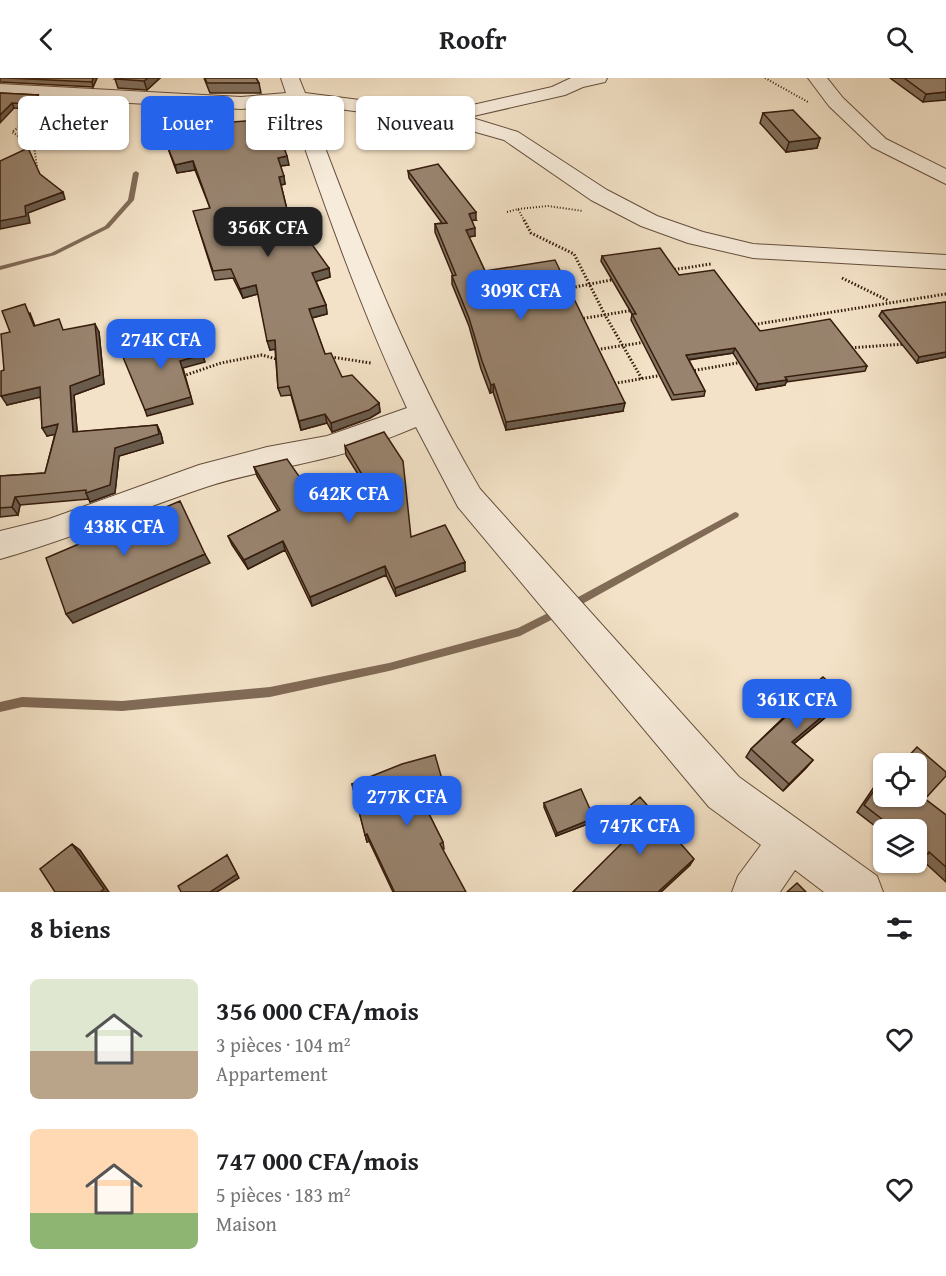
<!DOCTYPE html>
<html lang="fr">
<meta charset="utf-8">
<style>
:root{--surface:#fff;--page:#f6f6f6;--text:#202124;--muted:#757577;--accent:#2563eb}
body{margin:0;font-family:"Gentium Book Plus",serif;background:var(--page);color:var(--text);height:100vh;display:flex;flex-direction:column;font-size:22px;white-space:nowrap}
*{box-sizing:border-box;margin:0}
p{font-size:20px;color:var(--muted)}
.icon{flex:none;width:33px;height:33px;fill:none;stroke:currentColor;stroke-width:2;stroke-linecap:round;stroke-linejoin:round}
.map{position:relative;height:814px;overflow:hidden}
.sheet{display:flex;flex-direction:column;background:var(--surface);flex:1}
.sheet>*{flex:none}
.top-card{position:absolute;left:18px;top:18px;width:600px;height:54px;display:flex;gap:12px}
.tools{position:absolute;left:873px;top:675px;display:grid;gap:12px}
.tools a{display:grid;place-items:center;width:54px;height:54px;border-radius:9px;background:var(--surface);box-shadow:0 2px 4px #0004;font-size:30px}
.price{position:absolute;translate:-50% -51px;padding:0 14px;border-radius:12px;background:var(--accent);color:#fff;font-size:20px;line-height:39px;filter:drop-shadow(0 2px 3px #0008)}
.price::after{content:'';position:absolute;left:50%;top:36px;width:18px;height:14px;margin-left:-9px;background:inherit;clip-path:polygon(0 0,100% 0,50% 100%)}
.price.on{background:#222;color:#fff}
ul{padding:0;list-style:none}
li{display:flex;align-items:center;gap:18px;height:150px;padding:0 30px}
li span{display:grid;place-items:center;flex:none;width:168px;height:120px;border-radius:9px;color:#555}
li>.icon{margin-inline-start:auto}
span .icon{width:72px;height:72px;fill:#fffc;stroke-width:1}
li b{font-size:26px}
h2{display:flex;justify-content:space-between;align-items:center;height:72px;padding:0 30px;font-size:26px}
.tag{padding:0 21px;border-radius:9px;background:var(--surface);box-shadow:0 2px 4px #0004;font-size:21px;line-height:54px}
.tag.on{background:var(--accent);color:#fff}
header{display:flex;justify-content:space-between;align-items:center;height:78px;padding:0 30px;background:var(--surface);font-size:27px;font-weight:800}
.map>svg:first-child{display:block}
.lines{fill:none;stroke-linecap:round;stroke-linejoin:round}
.stream{fill:#816b57;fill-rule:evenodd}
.minor-casing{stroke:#654e3c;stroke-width:2}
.path-far1{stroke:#361c0d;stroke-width:2;stroke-dasharray:1 2;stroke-linecap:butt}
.path{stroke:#361c0d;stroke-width:3;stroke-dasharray:1.5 2;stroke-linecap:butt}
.minor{fill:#f7ecdb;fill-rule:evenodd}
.wall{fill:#83715f;stroke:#361c0d;stroke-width:1.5}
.shaded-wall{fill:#6a5c4d;stroke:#361c0d;stroke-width:1.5}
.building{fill:#98836e;stroke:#361c0d;stroke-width:1.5}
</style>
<header><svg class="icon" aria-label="back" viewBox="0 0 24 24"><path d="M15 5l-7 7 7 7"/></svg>Roofr<svg class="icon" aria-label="search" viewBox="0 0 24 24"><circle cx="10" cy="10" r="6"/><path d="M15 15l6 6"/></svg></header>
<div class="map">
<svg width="946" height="814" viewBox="0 0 946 814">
<rect width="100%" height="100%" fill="#f3e2c7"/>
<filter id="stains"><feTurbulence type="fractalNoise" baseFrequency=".00333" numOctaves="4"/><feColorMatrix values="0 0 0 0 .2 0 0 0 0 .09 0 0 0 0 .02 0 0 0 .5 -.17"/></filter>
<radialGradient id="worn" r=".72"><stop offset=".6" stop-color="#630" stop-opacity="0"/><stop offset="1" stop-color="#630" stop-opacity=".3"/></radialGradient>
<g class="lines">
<path class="stream" d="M136,93L139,95L134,122L109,150L55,177L0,192V188L51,175L105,148L128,122L133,95Z
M735,434L738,435L739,437L738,439L575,530L572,531L569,530L567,527L569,524Z
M558,530L561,531L563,534L561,537L520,558L389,593L270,619L122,633L22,629L0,634V624L22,619L122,623L270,609L389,585L518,550Z"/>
<defs>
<path id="minor" d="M281,0H299L305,15L446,33L552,9L571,0H607L605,4L583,9L565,17L469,39L518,54L607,112L657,138L703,154L753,166L946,177V191L753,180L688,165L641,148L591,122L504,62L444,45L309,27C358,158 409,291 480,411L739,699L877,798L883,814H824L795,792L780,814H732L738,798L761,767L709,729L458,429L416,349C387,361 357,373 326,380C286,390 246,396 206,409C137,432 71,461 0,481V453L49,441L199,387L267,369L327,358L407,330C361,232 325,129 290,27L241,31L0,18V6L241,19L286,15Z
M808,0H827L843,20L886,61L946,91V106L872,69L829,28Z"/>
</defs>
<use href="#minor" class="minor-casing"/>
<path class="path-far1" d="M765,0L808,24
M35,90L37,89L34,68L12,54L38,35
M518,131L548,128L583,133
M507,134L518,131L525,144"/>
<path class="path" d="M524,142L531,155L574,176L605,237L642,301
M671,192L711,186
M842,200L889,223
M565,211L616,201
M580,241L634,232
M751,247L946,216
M848,270L906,266
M594,272L646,264
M331,279L371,285
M691,293L743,284
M183,298L221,285L262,277L280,282
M611,306L663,297"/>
<use href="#minor" class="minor"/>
</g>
<path class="wall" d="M0,0H97L93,9L0,4Z
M160,0L147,12L118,10L115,1Z
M204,0H256L259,5L261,15H210Z
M890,0H946L923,24Z
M0,15L38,17L40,22L32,31L14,30Z
M59,19L87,25L83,33H69L60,24Z
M763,35L820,60L817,70L786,74L760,45Z
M166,65L289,87L280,88L285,106L281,107L293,156L329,190L330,199L316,203L326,227L327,236L312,240L325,276L342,299L379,325L380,334L370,340L332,354L327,345L301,352L291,317L281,318L278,310L275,271L270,272L258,216L243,220L233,200L215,202L196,142L210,130L195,92L177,95Z
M408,93L476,142H472L475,158L469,159L485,193L623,333L506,352L493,314L490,315L481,291L469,248L452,206V198H453L435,154V146L442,145L409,100Z
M602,178L679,197L760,253L867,288L865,293L786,304L785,307L756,312L733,275L689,282L705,313L704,318L672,322L631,242L632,236L601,183Z
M946,224V279L917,285L879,238L882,233Z
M30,235L35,248L64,252L99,254L104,306L74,317L77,354L157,347L161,356L163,365L119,378L115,415L90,424L89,421L20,427L18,437L0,439V398L45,395L55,356L47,358L40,319L7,327L10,254Z
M345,368L411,459L465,493L396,518L386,497L312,528L285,472L248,491L232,467L228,458L278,433L257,398L254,389L312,417L363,404L346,377Z
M845,619L839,628L794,666L813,682L806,690L783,713L746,679L751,671L785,638L782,635L788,627Z
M884,697V718L925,721L946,737V804L921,781L919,782L916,780V752H884V755L857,734L880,700Z
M352,706L446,715L447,722L425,728L443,764L444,771L393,814L369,763L367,764Z
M544,725L594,740L593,744L556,758L544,729Z
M615,740L690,787L661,814H573L626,762L613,747Z"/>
<path class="shaded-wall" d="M93,0H97L93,9L92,4Z
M148,0H160L147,12L144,3Z
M946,14V22L923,24L926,16Z
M38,17L40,22L32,31L30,26Z
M85,20L87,25L83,33L82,28Z
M12,25L14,30L0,45V37Z
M820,60L817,70L786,74L789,64Z
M287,78L289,87L279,88L278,80Z
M193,83L195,92L177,95L175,87Z
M284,98L285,106L281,107L279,99Z
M63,114L65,121L28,135L30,145L0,151V143L25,128Z
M476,134V142L469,143V136Z
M475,150V158L466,159V152Z
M329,190L330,199L314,204L312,195Z
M256,207L258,216L243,220L240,211Z
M326,227L327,236L311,240L309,231Z
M95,246L99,254L104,306L74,317L78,363L73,354L70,308Z
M275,262L277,271L270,272L267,263Z
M199,264L205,284L183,290L193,326L147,338L145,332L180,283Z
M735,270L733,275L685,282L686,277Z
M946,274V279L917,285L919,279Z
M787,302L785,307L756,312L758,306Z
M494,306L493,314L490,315L491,307Z
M40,309L45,318L7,327L1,318Z
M379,325L380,334L370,340L332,354L331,345Z
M625,325L623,333L506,352V344Z
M325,336L327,345L301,352L299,343Z
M58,346L63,355L47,358L42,350Z
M157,347L161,356L163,365L119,378L115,415L90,424L86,415L115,370Z
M15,419L20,427L18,437L12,429Z
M283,463L285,472L248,491L244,482Z
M205,476L210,485L73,545L66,536Z
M465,484V493L396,518L395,510Z
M385,488L386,497L312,528L310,519Z
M845,619L839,628L786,672L792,664Z
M813,682L806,690L783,713L789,706Z
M446,715L447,722L423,729L422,722Z
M594,740L593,744L556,758L557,755Z
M367,756L369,763L367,764L365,757Z
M72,766L80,772L109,814H100Z
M227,777L239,800L217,814H210Z
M694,781L690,787L661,814H658Z"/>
<path class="building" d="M7,0H93L92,4Z
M117,0H148L144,3L115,1Z
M205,0H256L259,5H207Z
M904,0H946V14L926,16Z
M0,15L38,17L30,26L12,25L0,37Z
M59,19L85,20L82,28H67Z
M793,32L820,60L789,64L763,35Z
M274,41L287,78L278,80L284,98L279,99L293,156L303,154L329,190L312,195L326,227L309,231L325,276L331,275L342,299L352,297L379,325L369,332L331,345L325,336L299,343L289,308L278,310L275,262L267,263L256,207L240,211L231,191L213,193L193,133L210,130L193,83L175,87L166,65L218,45Z
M28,70L40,96L63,114L25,128L26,138L0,143V83Z
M438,86L476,134L469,136L475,150L466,152L485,193L555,182L625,325L506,344L494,306L491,307L482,283L469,240L452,198L456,197L435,146L447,145L408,93Z
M660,170L679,197L714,192L760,253L830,241L867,288L785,299L787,302L758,306L735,270L686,277L705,313L674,317L632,236H636L602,178Z
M946,224V274L919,279L882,233Z
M25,226L34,248L59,241L63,252L95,246L100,297L70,308L73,354L157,347L159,356L115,370L110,407L86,415V412L15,419L12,429L0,430V398L45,395L58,346L42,350L40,309L1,318V293L4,292L1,256L10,254L2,233Z
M197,257L202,277L180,283L191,319L145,332L120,272L142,265L145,269Z
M384,354L403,383L411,459L445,447L465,484L395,510L385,488L310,519L283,463L244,482L228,458L280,432L254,389L287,381L312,417L366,403L345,368Z
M180,423L205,476L66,536L46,480Z
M823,599L845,619L792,664L813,682L789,706L751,671L793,632L788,627Z
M917,669L946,694V698L925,721L946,737V789L929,774L928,776L916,767V752H896L864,727L884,698V718H916V686H901Z
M435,677L446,715L422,722L443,764L440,766L466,814H393L394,813L367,756L365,757L352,706L402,686Z
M581,711L594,740L557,755L544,725Z
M640,719L694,781L658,814H573L630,757L615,740Z
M72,766L104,811L100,814H55L40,791Z
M227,777L237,796L210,814H181L178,808Z
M797,805L806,814H787Z"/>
<rect width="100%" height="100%" filter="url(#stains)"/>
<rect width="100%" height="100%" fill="url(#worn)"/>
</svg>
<div class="tools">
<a><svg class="icon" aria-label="locate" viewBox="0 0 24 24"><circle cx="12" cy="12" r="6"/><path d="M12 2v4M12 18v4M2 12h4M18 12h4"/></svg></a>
<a><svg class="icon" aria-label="layers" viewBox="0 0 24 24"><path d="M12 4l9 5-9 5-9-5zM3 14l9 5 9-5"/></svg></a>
</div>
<b class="price on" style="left:268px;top:180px">356K CFA</b>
<b class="price" style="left:521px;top:243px">309K CFA</b>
<b class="price" style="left:161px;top:292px">274K CFA</b>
<b class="price" style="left:349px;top:446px">642K CFA</b>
<b class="price" style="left:124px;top:479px">438K CFA</b>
<b class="price" style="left:797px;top:652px">361K CFA</b>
<b class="price" style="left:407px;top:749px">277K CFA</b>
<b class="price" style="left:640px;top:778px">747K CFA</b>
<div class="top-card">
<a class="tag">Acheter</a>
<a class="tag on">Louer</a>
<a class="tag">Filtres</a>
<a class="tag">Nouveau</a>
</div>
</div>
<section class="sheet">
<h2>8 biens<svg class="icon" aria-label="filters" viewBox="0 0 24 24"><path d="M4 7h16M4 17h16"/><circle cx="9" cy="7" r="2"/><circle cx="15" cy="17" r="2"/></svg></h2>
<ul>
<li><span style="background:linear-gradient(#dfe7d0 60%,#b9a48a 0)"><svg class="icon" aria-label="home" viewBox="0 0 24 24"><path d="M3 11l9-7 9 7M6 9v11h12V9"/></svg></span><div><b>356 000 CFA/mois</b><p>3 pièces · 104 m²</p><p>Appartement</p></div><svg class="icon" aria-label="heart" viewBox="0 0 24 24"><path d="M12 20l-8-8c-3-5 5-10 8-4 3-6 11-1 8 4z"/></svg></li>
<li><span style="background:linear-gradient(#ffd9b3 70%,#8fb573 0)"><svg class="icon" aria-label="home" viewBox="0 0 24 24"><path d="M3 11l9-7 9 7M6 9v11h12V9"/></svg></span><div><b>747 000 CFA/mois</b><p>5 pièces · 183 m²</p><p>Maison</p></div><svg class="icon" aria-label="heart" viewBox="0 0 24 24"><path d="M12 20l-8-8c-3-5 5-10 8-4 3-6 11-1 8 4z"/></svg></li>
</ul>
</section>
